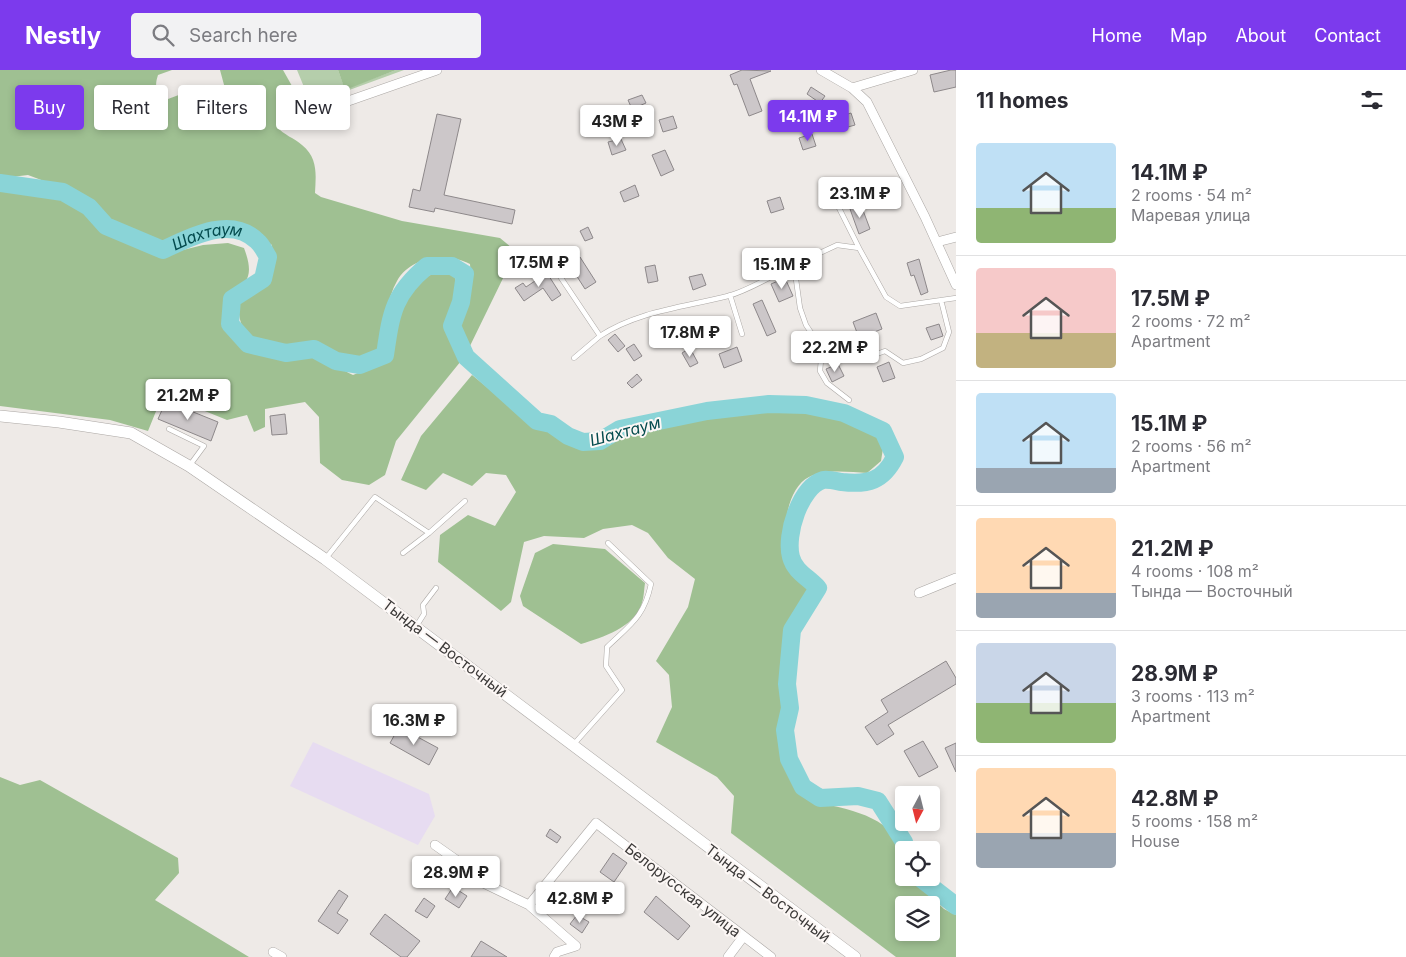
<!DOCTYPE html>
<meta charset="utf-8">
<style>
:root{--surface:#fff;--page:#f2f2f3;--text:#2b2b33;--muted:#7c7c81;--line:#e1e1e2;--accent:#7c3aed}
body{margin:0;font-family:Inter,sans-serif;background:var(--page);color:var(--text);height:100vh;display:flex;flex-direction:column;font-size:19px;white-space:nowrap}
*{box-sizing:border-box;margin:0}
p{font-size:16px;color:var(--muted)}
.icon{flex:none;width:28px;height:28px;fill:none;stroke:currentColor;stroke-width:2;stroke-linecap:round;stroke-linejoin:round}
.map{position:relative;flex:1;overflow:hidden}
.side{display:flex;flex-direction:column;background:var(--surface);width:450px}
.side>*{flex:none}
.guide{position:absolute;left:15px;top:15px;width:475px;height:45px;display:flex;gap:10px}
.needle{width:32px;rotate:187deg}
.tools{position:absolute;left:895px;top:716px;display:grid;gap:10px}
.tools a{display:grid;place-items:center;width:45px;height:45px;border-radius:5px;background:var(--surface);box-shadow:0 2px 8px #0003;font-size:25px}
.price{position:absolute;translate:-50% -42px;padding:0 11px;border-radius:5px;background:#fff;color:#222;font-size:16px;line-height:32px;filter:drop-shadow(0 1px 2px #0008)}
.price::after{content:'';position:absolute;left:50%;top:30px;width:15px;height:11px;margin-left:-8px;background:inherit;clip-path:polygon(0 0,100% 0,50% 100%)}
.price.on{background:var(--accent);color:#fff}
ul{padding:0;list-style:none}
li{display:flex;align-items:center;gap:15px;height:125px;padding:0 20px}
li+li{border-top:1px solid var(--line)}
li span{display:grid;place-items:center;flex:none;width:140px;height:100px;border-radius:5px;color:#555}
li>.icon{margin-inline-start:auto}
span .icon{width:60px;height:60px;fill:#fffc;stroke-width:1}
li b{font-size:21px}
h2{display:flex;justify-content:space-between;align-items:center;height:60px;padding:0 20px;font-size:21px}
.chip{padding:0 18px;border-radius:5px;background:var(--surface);box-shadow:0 2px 8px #0003;font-size:18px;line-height:45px}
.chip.on{background:var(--accent);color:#fff}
header{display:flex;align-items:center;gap:30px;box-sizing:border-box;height:70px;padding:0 25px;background:var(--accent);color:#fff}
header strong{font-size:24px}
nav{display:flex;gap:28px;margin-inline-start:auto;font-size:18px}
.search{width:350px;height:45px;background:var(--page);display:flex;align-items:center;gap:12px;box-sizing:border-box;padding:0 18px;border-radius:5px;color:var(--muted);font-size:19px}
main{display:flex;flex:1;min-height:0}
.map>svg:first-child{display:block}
.industrial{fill:#e7dcf1}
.green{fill:#b5ceab}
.forest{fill:#9fc092;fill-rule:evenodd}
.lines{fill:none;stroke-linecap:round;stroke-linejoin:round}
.river{stroke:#8ad4d7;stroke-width:18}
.building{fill:#ccc7c9;stroke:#8d888a}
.service-casing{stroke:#aba7a4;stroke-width:5.5}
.minor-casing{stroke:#aba7a4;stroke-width:10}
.tertiary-casing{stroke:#aba7a4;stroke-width:12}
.service{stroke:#fff;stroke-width:4.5}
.minor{stroke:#fff;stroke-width:9}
.tertiary{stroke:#fff;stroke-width:11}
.labels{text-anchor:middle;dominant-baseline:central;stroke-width:4;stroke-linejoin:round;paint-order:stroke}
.street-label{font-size:15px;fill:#3c3a39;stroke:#fcf7f5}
.water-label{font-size:16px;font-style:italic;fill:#034a4d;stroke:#fcf7f5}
</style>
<header>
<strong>Nestly</strong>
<div class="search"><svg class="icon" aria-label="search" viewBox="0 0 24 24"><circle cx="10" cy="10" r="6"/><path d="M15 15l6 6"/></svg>Search here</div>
<nav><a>Home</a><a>Map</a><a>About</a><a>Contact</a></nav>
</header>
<main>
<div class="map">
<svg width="956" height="887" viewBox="0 0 956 887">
<rect width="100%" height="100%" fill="#eeeae7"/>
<path class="industrial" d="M313,672L429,724L435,746L418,775L290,716Z"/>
<path class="green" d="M297,0H338L345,19L396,0H404L311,34Z"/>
<path class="forest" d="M0,0H172L158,5C154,17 156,24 168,29L192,20L203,33L216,56H229L231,48L230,37L220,0H283L301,32L302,39C287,45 284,36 277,57C284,65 294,68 302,75C318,88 316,104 315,123L321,127L402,151L500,168L512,178L508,198L468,280L458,252L468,227L471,207L470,194C447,182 411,186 397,211C387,228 385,255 383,275L373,285L355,290L339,289L329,280L315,276L285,279L247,268C242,255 233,239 244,227C249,222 257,221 262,217C272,208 271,188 272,175L241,155L229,152L214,155L179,169L156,171L109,154L95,137L73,122L28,105L3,108L0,107Z
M338,0H396L345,20Z
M0,120L54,125L87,144L102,159L163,185L203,175L228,173L244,178C263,228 221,206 227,251C231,277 261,285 284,288C295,289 307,285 318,288C330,291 342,300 353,305C363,301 381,298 387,288C391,283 392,272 393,266C403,233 412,194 455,206L458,228L448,259L461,291L396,371L385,405L369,415L342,410L320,393L319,347L305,332L265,339V357L254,362L247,345L227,350L163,324L148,361L110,350L0,336Z
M472,305L536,357L584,377L603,375L636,363L677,354L741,344L793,339L841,349L874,362L884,372L881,391L867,403C849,402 824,399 809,407C781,421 780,483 795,507C798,512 805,516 809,519L785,564L779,617L783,637L779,667L789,702L806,729C840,739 883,741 901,776C905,785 904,798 904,808H912L944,839L956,845V887H896L731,763L734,726L717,707L656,672L672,637L669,605L656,591L688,537L695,509L668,488L648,463L632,455L603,459L584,468L544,466L524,472L511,532L501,541L438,492L440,465L468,445L495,456L516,422L506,405L486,403L472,416L443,403L426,420L401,410L421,366ZM904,835H931V862H904Z
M553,474L605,479L645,513C644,519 644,527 642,533C634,558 603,567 581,574L523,536L520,526L535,483Z
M0,707L20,715L40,710L178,788L179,803L155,830L249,887H0Z"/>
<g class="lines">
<g class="river">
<path id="s1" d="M0,113L63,122L89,137L106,156L163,180C190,167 231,145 257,171C262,175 265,182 268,187L263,209L232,229L230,254L248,274L286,283L314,279L336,291L360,295L385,285C391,244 393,224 427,196H452L465,204L461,232L452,256L466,287L537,351L551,354L568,366L583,372L600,371L620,359L707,341L769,334L806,335L844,343L883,361L895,387C883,411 868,415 842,412C836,411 828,409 823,410C800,417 785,465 791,487C795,502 808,507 818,518L792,560L787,614L790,638L785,660L789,689L803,717L820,728L858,726L878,731L904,772L906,780"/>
<path d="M920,808L956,836"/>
</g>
</g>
<path class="building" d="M742,0L771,1L750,9L762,41L749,46L737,14L734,15L730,5Z
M951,0H956V17L934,22L930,5Z
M811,17L825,26L820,33L807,24Z
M642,25L646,33L632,39L628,30Z
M851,43L855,55L841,59L838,47Z
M437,44L461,49L444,125L515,140L512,154L435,138L434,142L409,137L413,119L420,121Z
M673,46L677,58L663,62L659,50Z
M812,64L816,76L803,80L799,68Z
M621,69L626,80L612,85L608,72Z
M665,80L674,100L661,106L652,85Z
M635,115L639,126L624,132L620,122Z
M780,127L784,139L771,143L767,131Z
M861,135L870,159L859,164L850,139Z
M588,157L593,168L585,171L580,161Z
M580,187L596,212L585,219L569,194Z
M919,189L928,222L921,225L914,205L911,206L907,193Z
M655,195L658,211L648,213L645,197Z
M547,203L561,225L552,231L543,218L524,231L515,218L523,213L526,217Z
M702,204L706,215L693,220L689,207Z
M785,208L793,226L779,232L771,214Z
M762,230L776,262L767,266L753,234Z
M876,243L882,259L859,268L853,252Z
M719,250L722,263L710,265L708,252Z
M939,254L943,266L931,270L926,258Z
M615,264L625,276L618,282L608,270Z
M634,274L642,286L634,291L626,279Z
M737,277L742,291L724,298L719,284Z
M690,278L698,293L690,297L682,283Z
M889,292L895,308L883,312L877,297Z
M838,294L844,306L832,312L826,299Z
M637,304L642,310L632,318L627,313Z
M166,331L218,352L211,371L158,349Z
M285,344L287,364L272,365L270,346Z
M946,591L956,608V614L888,655L894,664L877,675L865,657L888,642L881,630Z
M399,657L438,678L429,695L390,673Z
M923,671L938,697L919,707L904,681Z
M956,673V702L945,678Z
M550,759L561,767L557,773L546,766Z
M613,783L627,793L614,812L600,802Z
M453,817L467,826L459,838L445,829Z
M339,820L348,826L337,843L348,850L338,864L318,851Z
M656,826L690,856L678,870L644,842Z
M424,828L435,836L427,848L415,841Z
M385,844L420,871L407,887H401L370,864Z
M577,845L589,852L582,863L570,854Z
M481,871L507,887H471Z"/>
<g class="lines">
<defs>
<path id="service" d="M830,120L859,178
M553,196L600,266C638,241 685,237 728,226C750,220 773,205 794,195
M730,225L742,264
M869,287L885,281L903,293L921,289L943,278L949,262L941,230
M574,288L600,266
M849,330L827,313L820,301L822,279L806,255L800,238L794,195L837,175L859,178L886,227L900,236L956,228
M169,359L204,376L190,395
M429,463L465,431
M326,488L375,427L429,463L403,483
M417,555L424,544L423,535L436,518
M574,674L622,620L606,596L607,577C631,554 644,547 651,514L608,473"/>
<path id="minor" d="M821,0L852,18L867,32L925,147L956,215
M852,18L913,0
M307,35L311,44L437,0
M937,172L956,167
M919,523L956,508
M435,775L462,794L477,810L529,835
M273,882L282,887
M554,887L557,882L576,876L529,835L596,753L771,887
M728,887L743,867"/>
<path id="tertiary" d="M0,346L59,352L131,363L189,396L325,489L855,887"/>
</defs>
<use href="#service" class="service-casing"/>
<use href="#minor" class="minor-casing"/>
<use href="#tertiary" class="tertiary-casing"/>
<use href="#service" class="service"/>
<use href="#minor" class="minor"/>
<use href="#tertiary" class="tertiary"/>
</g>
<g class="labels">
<g class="street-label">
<text transform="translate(445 578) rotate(37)">Тында — Восточный</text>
<text transform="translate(683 820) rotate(38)">Белорусская улица</text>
<text transform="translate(768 823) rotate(37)">Тында — Восточный</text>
</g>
<g class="water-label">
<text stroke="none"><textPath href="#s1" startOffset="228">Шахтаум</textPath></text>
<text transform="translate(625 361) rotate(-15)">Шахтаум</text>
</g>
</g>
</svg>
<div class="tools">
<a><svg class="needle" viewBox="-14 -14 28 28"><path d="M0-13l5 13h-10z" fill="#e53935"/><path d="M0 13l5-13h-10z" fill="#7c7c81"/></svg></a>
<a><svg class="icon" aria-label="locate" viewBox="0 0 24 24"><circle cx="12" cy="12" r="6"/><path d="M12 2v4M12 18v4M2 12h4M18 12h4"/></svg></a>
<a><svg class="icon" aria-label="layers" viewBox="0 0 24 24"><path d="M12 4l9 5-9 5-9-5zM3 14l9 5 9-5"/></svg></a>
</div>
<b class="price on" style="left:808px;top:72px">14.1M ₽</b>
<b class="price" style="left:617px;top:77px">43M ₽</b>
<b class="price" style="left:860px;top:149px">23.1M ₽</b>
<b class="price" style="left:539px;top:218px">17.5M ₽</b>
<b class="price" style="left:782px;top:220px">15.1M ₽</b>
<b class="price" style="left:690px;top:288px">17.8M ₽</b>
<b class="price" style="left:835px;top:303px">22.2M ₽</b>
<b class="price" style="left:188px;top:351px">21.2M ₽</b>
<b class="price" style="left:414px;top:676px">16.3M ₽</b>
<b class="price" style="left:456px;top:828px">28.9M ₽</b>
<b class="price" style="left:580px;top:854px">42.8M ₽</b>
<div class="guide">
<a class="chip on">Buy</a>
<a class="chip">Rent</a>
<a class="chip">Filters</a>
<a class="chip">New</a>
</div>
</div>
<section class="side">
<h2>11 homes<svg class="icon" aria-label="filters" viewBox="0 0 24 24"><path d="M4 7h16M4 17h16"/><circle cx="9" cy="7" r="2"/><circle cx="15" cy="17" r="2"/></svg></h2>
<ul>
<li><span style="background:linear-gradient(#bfe0f5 65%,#8fb573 0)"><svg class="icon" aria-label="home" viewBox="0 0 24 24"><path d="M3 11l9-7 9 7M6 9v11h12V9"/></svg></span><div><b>14.1M ₽</b><p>2 rooms · 54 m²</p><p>Маревая улица</p></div></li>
<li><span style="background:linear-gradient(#f6c9c9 65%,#c2b280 0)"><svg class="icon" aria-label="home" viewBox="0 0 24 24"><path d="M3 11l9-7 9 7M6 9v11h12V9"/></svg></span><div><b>17.5M ₽</b><p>2 rooms · 72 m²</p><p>Apartment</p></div></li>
<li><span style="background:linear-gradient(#bfe0f5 75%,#9aa5b1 0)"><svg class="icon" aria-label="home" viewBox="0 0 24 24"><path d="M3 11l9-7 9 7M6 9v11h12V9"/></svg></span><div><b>15.1M ₽</b><p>2 rooms · 56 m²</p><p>Apartment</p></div></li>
<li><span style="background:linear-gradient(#ffd9b3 75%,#9aa5b1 0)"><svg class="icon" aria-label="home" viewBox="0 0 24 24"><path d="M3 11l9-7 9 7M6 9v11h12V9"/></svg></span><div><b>21.2M ₽</b><p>4 rooms · 108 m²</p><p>Тында — Восточный</p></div></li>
<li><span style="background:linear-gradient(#c9d6e8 60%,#8fb573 0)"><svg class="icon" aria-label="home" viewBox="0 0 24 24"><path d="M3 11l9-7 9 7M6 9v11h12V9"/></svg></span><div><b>28.9M ₽</b><p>3 rooms · 113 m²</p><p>Apartment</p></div></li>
<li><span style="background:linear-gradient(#ffd9b3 65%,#9aa5b1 0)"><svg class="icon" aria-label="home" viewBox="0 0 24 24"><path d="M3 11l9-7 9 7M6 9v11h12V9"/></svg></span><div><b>42.8M ₽</b><p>5 rooms · 158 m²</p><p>House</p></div></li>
</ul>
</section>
</main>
